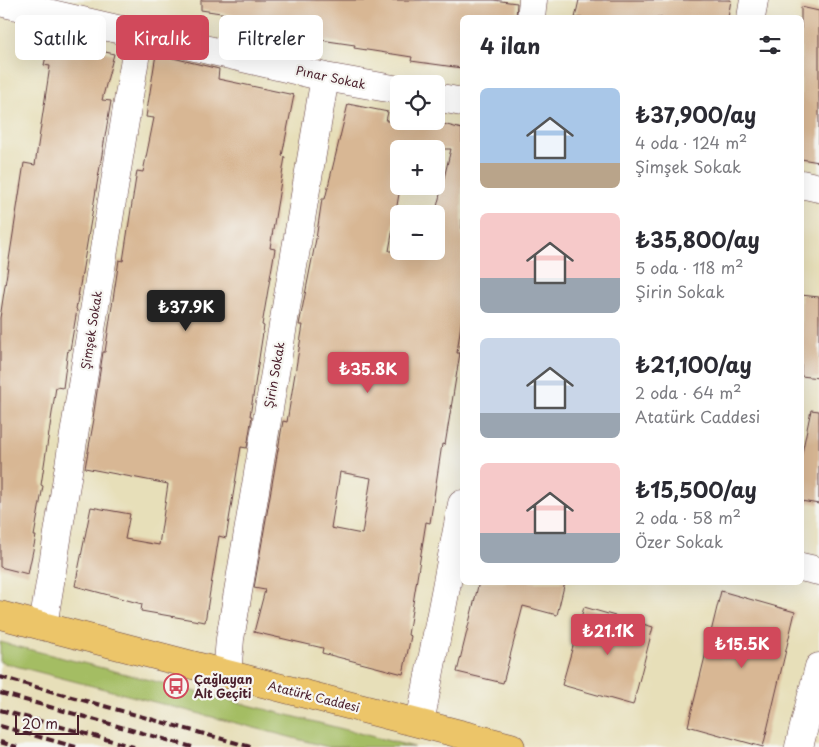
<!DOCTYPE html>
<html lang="tr">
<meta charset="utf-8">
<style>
:root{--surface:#fff;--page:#f2f2f3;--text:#2b2b33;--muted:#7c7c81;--accent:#d1495b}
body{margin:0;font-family:"Playpen Sans",sans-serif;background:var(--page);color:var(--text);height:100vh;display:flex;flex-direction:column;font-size:19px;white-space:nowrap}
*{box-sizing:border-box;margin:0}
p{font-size:16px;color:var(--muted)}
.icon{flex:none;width:28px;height:28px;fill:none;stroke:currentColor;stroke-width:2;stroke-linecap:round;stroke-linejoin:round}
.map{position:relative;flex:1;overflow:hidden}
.side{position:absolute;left:460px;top:15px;width:344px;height:570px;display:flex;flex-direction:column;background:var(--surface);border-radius:8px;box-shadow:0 5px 20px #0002}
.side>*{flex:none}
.hud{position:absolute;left:15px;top:15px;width:370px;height:45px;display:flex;gap:10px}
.fabs{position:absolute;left:390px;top:75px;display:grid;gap:10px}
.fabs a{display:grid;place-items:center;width:55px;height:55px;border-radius:8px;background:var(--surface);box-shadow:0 5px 20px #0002;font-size:25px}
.scale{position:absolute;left:15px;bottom:12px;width:64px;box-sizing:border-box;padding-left:5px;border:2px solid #4a1f2b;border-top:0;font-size:14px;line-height:18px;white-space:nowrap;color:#4a1f2b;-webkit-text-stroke:4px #f6f6f2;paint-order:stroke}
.price{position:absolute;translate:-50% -42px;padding:0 11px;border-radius:5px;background:var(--accent);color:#fff;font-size:16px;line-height:32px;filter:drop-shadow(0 1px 2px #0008)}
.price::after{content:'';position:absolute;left:50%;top:30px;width:15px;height:11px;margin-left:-8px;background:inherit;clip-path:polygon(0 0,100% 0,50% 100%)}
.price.current{background:#222;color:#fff}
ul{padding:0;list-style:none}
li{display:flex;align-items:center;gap:15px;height:125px;padding:0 20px}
li span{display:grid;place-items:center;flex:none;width:140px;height:100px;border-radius:8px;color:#555}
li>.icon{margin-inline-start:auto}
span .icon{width:60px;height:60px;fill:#fffc;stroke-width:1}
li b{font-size:21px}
h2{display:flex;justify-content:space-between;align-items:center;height:60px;padding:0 20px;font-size:21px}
.chip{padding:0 18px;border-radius:8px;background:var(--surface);box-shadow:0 5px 20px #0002;font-size:18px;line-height:45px}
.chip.current{background:var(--accent);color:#fff}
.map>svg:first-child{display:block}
.green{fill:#a4bd63;stroke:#776e47}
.building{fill:#d8b794;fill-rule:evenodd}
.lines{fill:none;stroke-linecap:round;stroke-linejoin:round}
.minor-casing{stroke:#623c40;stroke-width:29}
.major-casing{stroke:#623c40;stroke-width:29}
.minor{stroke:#fff;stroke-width:28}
.major{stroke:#ecc569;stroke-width:28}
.rail{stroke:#4a1f2b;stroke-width:4;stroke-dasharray:8 4;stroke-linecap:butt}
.labels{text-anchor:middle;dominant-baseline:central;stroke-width:4.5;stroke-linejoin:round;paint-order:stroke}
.street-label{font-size:12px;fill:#4a1f2b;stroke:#f6f6f2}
.poi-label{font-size:12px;font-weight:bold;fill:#4a1f2b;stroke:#f6f6f2;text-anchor:start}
</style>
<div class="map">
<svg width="819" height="747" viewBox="0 0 819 747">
<rect width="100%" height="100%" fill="#f6f6f2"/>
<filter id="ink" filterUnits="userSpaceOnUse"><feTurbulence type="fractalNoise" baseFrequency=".02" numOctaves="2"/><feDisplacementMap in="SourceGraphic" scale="10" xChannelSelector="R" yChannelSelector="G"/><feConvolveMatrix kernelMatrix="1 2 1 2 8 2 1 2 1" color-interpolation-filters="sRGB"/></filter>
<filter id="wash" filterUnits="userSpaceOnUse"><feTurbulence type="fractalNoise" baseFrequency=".0096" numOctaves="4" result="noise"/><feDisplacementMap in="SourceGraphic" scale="20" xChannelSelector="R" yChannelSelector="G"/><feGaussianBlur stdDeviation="1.12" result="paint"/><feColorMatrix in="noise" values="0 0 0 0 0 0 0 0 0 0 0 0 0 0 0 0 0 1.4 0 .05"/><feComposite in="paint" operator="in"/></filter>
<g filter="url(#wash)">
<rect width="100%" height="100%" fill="#e7dfb9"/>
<path class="green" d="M0,642L394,742L414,747H328L0,662Z"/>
<g id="blocks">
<path class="building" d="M201,0H493L517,3L516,18H462V68L411,61L412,57L354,48L355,45L300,37L301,35L246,26L247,17L201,10Z
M579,0H731L728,18H575Z
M801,7L819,11V162L801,159Z
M50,39L114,54L102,100L111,101L76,309L77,310L70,350L68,349L63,388L56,387L41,485L43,486L34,536H36L28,574L0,567V318L24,163L35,165L50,66L44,65Z
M156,54L219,69L218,79L294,95L282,156L285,157L270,248L275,249L262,325L264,326L250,416H252L247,448L241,447L226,538L219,536L205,622L141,611L142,604L75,586L91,507L130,514L125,539L159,545L168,484L85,468L94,419L93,418L103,352H105L119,260L123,261L137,171L143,172L154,118L146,117Z
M348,104L388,112L386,121H432L462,129V317L457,353H460L445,445L442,444L430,523L426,522L408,635L411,636L403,674L322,653L323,648L254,632L265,590L254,588L283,421L287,422L303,325H299L316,239L322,199H325ZM399,149H451L436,211V251H389L399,194ZM340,472L371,478L362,534L331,528Z
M801,295L819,297V378L801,376Z
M811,410L819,411V504L801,501V458Z
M479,582H565L557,615L523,606L503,683L457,672Z
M721,591L795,612L763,747L688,726Z
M584,607L653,627L633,705L562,685Z"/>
</g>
</g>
<g filter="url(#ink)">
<use href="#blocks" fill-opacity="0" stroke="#623c40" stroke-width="1"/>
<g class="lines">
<defs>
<path id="minor" d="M0,2L325,77L399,90
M531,18L533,0
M751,18L754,0
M436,97L462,102
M801,184L819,188
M801,567L819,571
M43,626L139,34
M227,674L230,639L325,77
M420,723L462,504
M799,747L819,667"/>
<path id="major" d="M0,615L227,674L511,747"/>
</defs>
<use href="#minor" class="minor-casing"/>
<use href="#major" class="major-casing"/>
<use href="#minor" class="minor"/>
<use href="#major" class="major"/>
<path class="rail" d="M0,677L251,747
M0,693L192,747
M0,710L134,747
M0,726L76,747
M0,742L17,747"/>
</g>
</g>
<defs>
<symbol id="bus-ring" viewBox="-11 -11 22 22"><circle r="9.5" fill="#f6f6f2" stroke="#d1495b" stroke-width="1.5"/><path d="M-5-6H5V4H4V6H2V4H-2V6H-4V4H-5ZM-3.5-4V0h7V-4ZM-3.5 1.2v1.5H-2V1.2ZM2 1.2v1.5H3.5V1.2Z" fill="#d1495b"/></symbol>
</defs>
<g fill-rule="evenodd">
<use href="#bus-ring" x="162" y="672" width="28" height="28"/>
</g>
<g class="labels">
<g class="street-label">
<text transform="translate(331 77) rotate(12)">Pınar Sokak</text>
<text transform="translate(91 330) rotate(-81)">Şimşek Sokak</text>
<text transform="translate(274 375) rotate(-80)">Şirin Sokak</text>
<text transform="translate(314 696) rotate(14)">Atatürk Caddesi</text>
</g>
<g class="poi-label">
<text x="194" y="679">Çağlayan<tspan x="194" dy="14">Alt Geçiti</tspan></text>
</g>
</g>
</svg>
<div class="fabs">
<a><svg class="icon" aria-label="locate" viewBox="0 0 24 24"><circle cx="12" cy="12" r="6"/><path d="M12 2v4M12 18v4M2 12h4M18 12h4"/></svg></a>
<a>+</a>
<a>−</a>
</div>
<div class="scale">20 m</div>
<b class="price current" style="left:186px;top:332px">₺37.9K</b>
<b class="price" style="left:368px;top:394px">₺35.8K</b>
<b class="price" style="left:608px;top:656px">₺21.1K</b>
<b class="price" style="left:742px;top:669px">₺15.5K</b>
<div class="hud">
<a class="chip">Satılık</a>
<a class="chip current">Kiralık</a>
<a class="chip">Filtreler</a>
</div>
<section class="side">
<h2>4 ilan<svg class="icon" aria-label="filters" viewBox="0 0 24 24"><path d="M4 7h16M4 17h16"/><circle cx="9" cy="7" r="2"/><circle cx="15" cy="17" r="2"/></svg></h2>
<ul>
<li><span style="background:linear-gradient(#a9c7e8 75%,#b9a48a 0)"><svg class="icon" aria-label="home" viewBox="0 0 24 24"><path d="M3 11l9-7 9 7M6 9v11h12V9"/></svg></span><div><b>₺37,900/ay</b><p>4 oda · 124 m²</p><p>Şimşek Sokak</p></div></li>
<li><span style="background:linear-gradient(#f6c9c9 65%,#9aa5b1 0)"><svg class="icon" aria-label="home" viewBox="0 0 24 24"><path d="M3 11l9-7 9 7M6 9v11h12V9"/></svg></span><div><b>₺35,800/ay</b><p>5 oda · 118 m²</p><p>Şirin Sokak</p></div></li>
<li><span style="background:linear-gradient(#c9d6e8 75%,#9aa5b1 0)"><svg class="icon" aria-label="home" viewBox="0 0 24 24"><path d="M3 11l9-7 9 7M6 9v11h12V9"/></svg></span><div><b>₺21,100/ay</b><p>2 oda · 64 m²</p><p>Atatürk Caddesi</p></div></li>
<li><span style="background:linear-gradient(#f6c9c9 70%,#9aa5b1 0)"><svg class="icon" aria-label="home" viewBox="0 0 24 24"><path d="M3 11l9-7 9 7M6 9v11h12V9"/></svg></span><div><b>₺15,500/ay</b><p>2 oda · 58 m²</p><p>Özer Sokak</p></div></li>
</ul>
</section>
</div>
